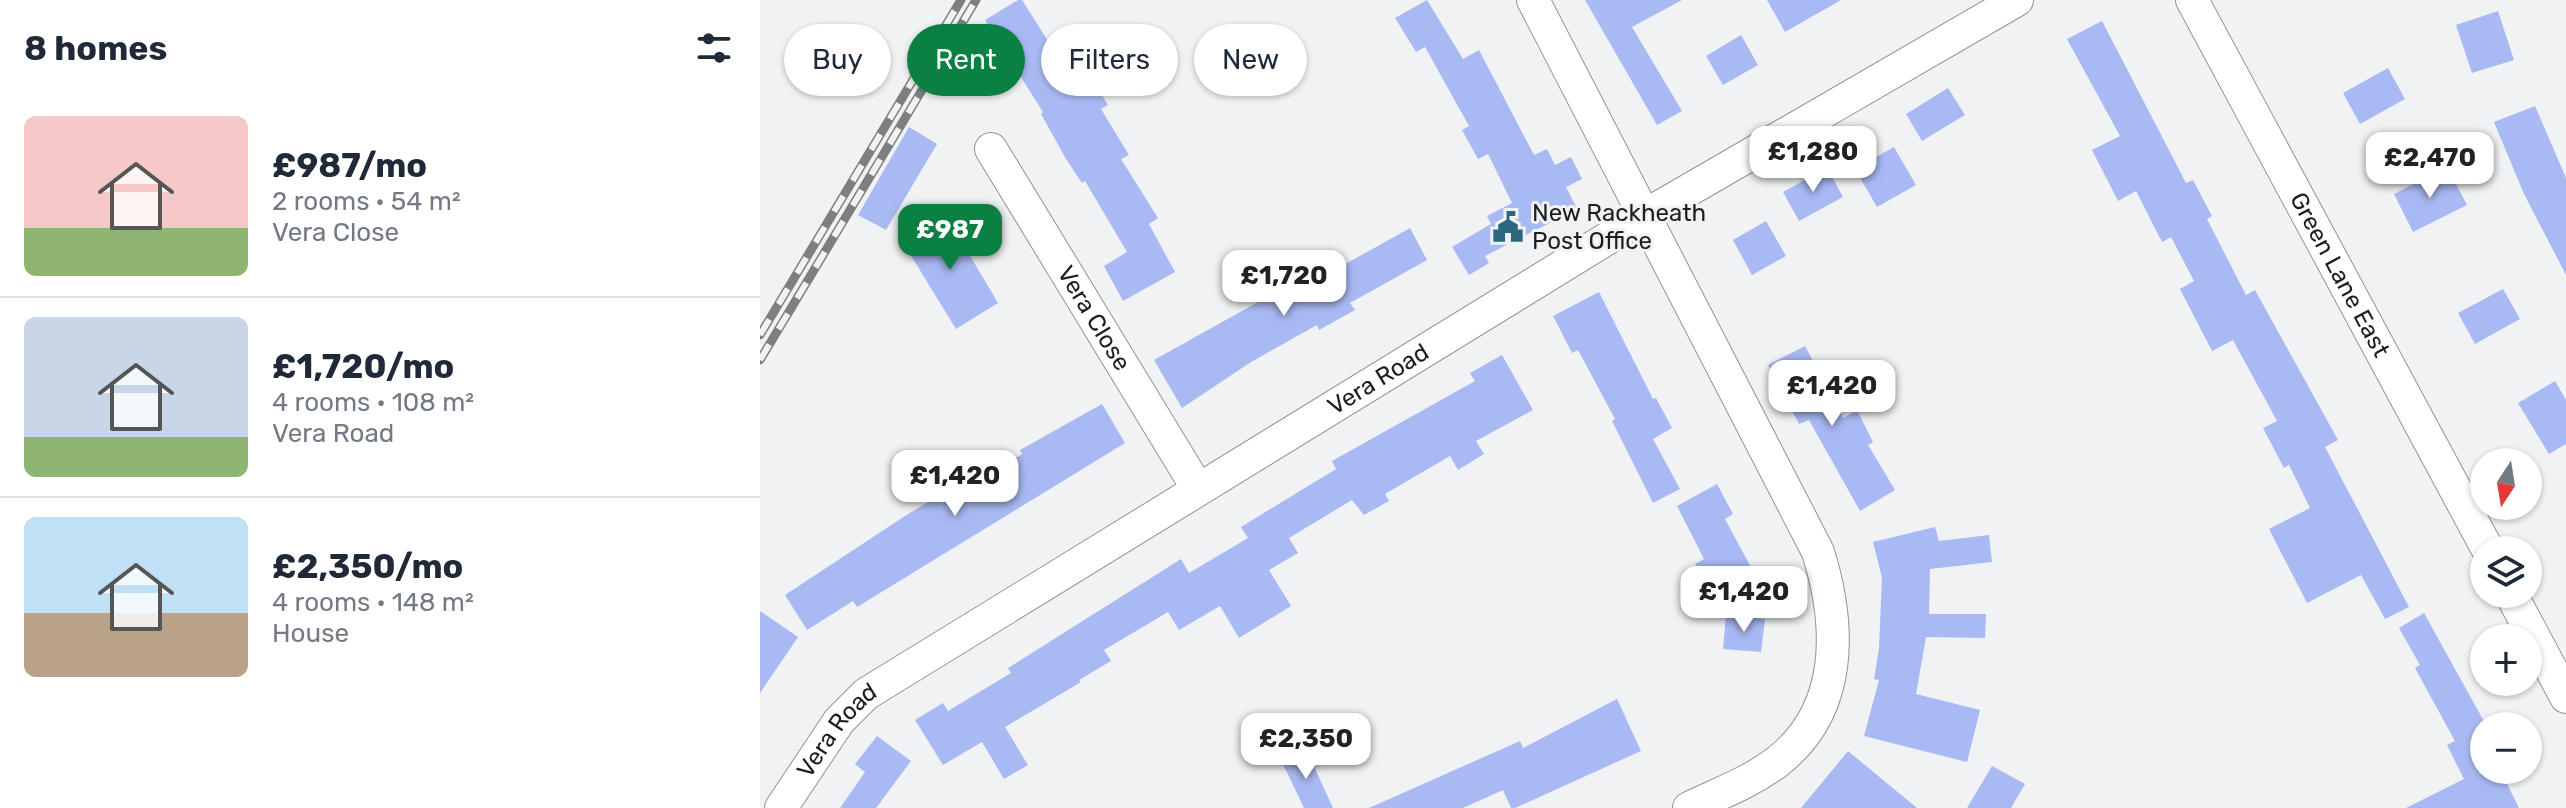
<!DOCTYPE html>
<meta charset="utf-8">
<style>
:root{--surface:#fff;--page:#f6f6f7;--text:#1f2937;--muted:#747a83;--line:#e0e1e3;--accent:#0b8043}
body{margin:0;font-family:Rubik,sans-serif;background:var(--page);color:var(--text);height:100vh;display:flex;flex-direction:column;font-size:30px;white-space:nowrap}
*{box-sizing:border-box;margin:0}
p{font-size:26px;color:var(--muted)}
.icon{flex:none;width:44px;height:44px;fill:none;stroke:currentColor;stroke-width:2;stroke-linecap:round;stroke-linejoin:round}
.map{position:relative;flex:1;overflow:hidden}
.sheet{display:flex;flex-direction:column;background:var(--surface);width:760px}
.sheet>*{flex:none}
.guide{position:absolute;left:24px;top:24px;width:760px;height:72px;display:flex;gap:16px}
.needle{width:52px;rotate:192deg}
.controls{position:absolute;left:1710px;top:448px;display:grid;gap:16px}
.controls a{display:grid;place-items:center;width:72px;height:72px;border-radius:50%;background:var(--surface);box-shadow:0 2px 6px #0004;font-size:40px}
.price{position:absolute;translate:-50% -68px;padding:0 18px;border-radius:16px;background:#fff;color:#222;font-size:26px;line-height:52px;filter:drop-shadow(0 2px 4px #0008)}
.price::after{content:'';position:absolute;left:50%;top:48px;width:24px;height:18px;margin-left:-12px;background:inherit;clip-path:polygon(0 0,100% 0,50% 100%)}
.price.on{background:var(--accent);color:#fff}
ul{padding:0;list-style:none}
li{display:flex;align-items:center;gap:24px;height:200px;padding:0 24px}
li+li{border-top:2px solid var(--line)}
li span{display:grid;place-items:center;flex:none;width:224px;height:160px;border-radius:12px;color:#555}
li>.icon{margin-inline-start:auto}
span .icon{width:96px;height:96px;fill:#fffc;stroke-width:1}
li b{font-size:34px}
h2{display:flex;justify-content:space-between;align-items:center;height:96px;padding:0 24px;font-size:34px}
.chip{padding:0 28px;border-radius:36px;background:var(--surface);box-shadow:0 2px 6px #0004;font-size:28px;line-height:72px}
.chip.on{background:var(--accent);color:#fff}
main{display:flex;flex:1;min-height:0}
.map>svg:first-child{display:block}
.building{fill:#a9b9f3}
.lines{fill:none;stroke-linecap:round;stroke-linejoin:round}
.minor-casing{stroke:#929395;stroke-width:34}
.minor{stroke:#fff;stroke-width:32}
.rail-casing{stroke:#7e7f80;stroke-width:9}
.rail{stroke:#f1f2f4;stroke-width:6;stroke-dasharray:18;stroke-linecap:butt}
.labels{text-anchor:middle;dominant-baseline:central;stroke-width:6;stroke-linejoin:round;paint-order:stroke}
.poi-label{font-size:24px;fill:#1e1e1f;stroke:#f1f2f4;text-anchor:start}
.street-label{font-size:24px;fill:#1e1e1f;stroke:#f1f2f4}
</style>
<main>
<section class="sheet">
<h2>8 homes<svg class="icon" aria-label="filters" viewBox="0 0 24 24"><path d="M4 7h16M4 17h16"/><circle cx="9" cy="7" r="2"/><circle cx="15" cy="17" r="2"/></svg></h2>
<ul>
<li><span style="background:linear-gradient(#f6c9c9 70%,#8fb573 0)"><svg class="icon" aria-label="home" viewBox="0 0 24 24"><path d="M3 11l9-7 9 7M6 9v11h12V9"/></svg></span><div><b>£987/mo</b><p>2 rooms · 54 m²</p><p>Vera Close</p></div></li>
<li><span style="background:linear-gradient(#c9d6e8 75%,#8fb573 0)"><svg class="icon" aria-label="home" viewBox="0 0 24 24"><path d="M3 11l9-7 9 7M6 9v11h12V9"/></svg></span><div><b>£1,720/mo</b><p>4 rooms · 108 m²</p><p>Vera Road</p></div></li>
<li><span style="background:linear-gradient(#bfe0f5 60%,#b9a48a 0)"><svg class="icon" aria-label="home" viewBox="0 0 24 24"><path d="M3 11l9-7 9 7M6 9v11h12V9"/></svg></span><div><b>£2,350/mo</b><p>4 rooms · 148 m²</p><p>House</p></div></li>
</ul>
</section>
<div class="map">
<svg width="1806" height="808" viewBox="0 0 1806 808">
<rect width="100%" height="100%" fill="#f1f2f4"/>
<path class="building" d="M258,0H262L319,90L333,81L348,105L341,109L369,155L361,159L398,218L389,224L415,272L363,301L344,266L367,252L325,181L322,183L306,159L281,114L283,112L225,20Z
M667,0L703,59L719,50L774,155L787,149L795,165L811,157L822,179L806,187L817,209L725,256L729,263L709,275L692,247L731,224L727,216L752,203L728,154L718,159L702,130L709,126L665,47L656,52L635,18Z
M825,0H922L872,27L922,111L897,125Z
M1007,0H1081L1025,32Z
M1738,11L1754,60L1712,73L1696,25Z
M1342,21L1426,183L1433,180L1452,216L1447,219L1486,295L1495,290L1578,440L1565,447L1649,607L1625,619L1601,575L1547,603L1509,529L1550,508L1529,465L1524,468L1503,428L1517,421L1473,340L1452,351L1420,289L1434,281L1411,237L1402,242L1376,191L1358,201L1332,150L1360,136L1307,39Z
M981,35L998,65L963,85L946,56Z
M1628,68L1645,99L1600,124L1583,93Z
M1188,88L1205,115L1162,141L1146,114Z
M1775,106L1806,178V275L1764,194L1734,122Z
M149,127L177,144L126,230L98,215Z
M1134,147L1156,185L1117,207L1095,169Z
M1687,167L1707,205L1653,232L1634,194Z
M1067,168L1083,197L1039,221L1023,192Z
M186,215L238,303L196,329L142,241Z
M1006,221L1026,256L992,275L973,240Z
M650,228L667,260L590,303L595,310L559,330L557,325L491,362L422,408L394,360L568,263L573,271Z
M1743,289L1760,319L1715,344L1698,313Z
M839,292L893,399L896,398L912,428L893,439L920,489L893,503L852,421L855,419L818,350L812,353L793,316Z
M1045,346L1083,418L1097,410L1113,442L1108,445L1135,490L1100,511L1049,420L1039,424L1008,365Z
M742,355L773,410L716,441L724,454L698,470L690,456L625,494L629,501L604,515L592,500L529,538L538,553L509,570L531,606L479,638L460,606L419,630L408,612L344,650L351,661L319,680L321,682L245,727L268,765L244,779L222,742L183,765L155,720L183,703L188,711L251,673L248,668L421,559L429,573L488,538L481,527L576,469L572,461L715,381L710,373Z
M1795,381L1806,400V444L1789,454L1758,403Z
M342,404L365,443L97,607L93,601L47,630L25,595L148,514L197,485L202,493L262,454L260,450Z
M957,484L973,514L965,519L994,573L952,595L935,564L944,559L917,506Z
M1175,527L1179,541L1229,535L1232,562L1170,569L1169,614H1226L1225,638L1166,637L1156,694L1220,710L1207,762L1104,736L1119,680L1114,679L1119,648L1122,578L1113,542Z
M0,611L38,637L0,693Z
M1664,613L1726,725L1731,722L1733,726H1724V770H1740L1759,808H1646L1704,779L1687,745L1695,741L1655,668L1660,665L1639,628Z
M966,615L1005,619L1001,652L963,649Z
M857,699L881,751L755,808H751L743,790L703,808H609L760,741L763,748Z
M117,736L151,761L116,808H80L105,772L95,764Z
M546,749L573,808H544L521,760Z
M1088,751L1157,808H1041Z
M1232,766L1265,784L1251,808H1207Z"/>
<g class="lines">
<defs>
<g id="minor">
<path d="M773,0L1058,552C1081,626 1084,710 1017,762C991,782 958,794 929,808"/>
<path id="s1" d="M1432,0L1728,550"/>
<path id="s2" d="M231,149L438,489"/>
<path d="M1751,594L1806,697"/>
<path id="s3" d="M21,808L79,721L106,694L884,216L1257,0"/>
</g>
</defs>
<use href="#minor" class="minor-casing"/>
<use href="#minor" class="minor"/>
<defs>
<path id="rail" d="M0,335L201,0
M0,360L216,0"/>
</defs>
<use href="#rail" class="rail-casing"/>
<use href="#rail" class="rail"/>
</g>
<defs>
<symbol id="civic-bare" viewBox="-9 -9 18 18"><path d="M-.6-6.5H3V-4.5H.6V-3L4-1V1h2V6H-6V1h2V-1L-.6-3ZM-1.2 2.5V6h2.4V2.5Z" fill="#2b677e" stroke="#f1f2f4" stroke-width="2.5" paint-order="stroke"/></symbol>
</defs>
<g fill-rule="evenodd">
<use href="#civic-bare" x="726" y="205" width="44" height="44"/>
</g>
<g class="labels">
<g class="poi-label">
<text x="772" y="213">New Rackheath<tspan x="772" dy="28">Post Office</tspan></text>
</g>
<g class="street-label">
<text stroke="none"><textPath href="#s1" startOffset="312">Green Lane East</textPath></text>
<text stroke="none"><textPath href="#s2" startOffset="198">Vera Close</textPath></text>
<text stroke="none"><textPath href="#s3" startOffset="744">Vera Road</textPath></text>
<text stroke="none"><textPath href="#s3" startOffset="96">Vera Road</textPath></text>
</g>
</g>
</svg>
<div class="controls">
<a><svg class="needle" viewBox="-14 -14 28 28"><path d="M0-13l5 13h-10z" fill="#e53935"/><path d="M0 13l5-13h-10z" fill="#747a83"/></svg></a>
<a><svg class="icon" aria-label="layers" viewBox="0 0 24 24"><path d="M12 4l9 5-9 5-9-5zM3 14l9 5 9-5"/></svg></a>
<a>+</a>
<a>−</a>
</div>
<b class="price" style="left:1053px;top:194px">£1,280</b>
<b class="price" style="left:1670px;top:200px">£2,470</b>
<b class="price on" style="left:190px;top:272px">£987</b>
<b class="price" style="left:524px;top:318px">£1,720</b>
<b class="price" style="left:1072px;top:428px">£1,420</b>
<b class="price" style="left:195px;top:518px">£1,420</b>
<b class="price" style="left:984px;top:634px">£1,420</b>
<b class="price" style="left:546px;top:781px">£2,350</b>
<div class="guide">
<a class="chip">Buy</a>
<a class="chip on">Rent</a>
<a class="chip">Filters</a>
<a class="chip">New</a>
</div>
</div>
</main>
